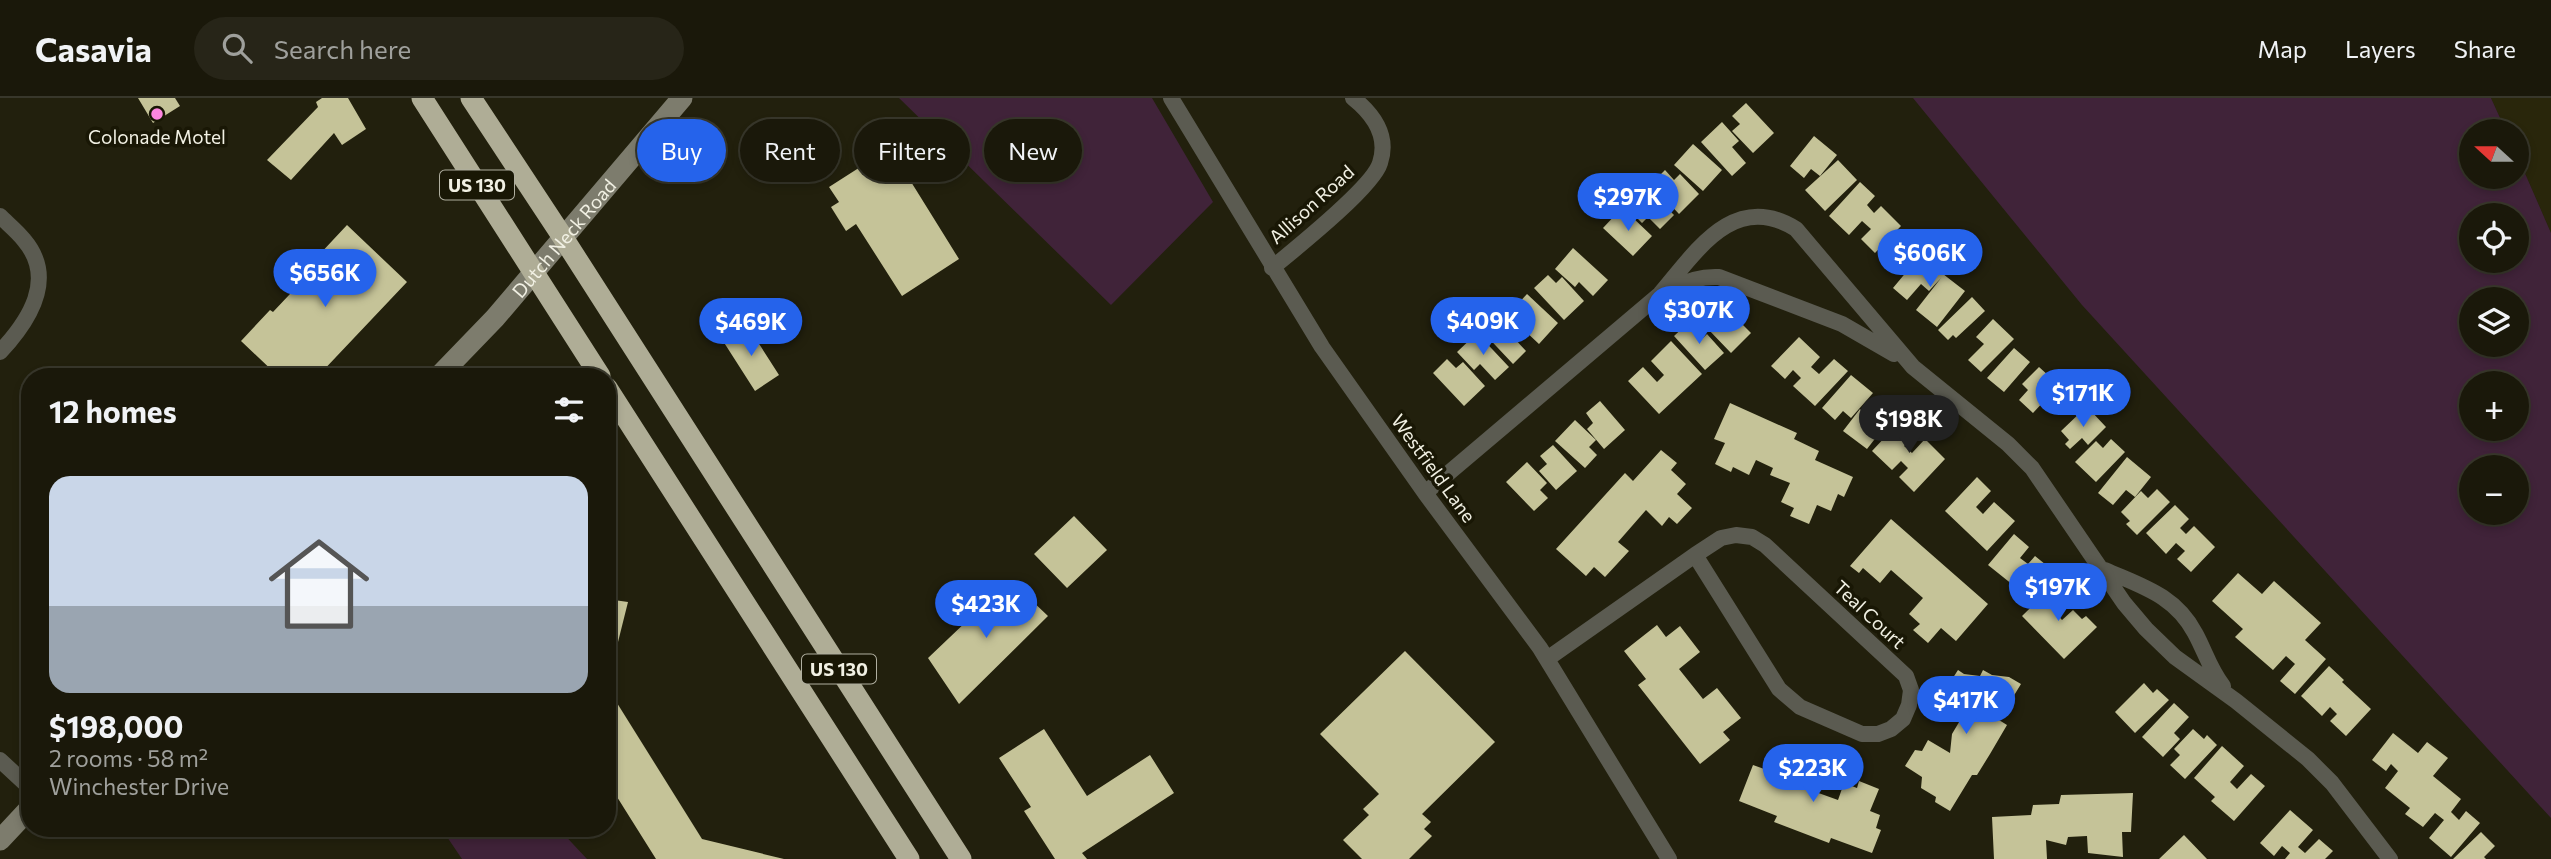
<!DOCTYPE html>
<meta charset="utf-8">
<style>
:root{--surface:#1a180a;--page:#272518;--text:#f1f3f6;--muted:#9fa09c;--line:#38372b;--accent:#2563eb}
body{margin:0;font-family:Commissioner,sans-serif;background:var(--page);color:var(--text);height:100vh;display:flex;flex-direction:column;font-size:26px;white-space:nowrap}
*{box-sizing:border-box;margin:0}
p{font-size:23px;color:var(--muted)}
.icon{flex:none;width:38px;height:38px;fill:none;stroke:currentColor;stroke-width:2;stroke-linecap:round;stroke-linejoin:round}
.map{position:relative;flex:1;overflow:hidden}
.sheet{position:absolute;left:21px;top:270px;width:595px;height:469px;display:flex;flex-direction:column;background:var(--surface);border-radius:28px;box-shadow:0 4px 10px #0003,0 0 0 2px var(--line)}
.sheet>*{flex:none}
.hud{position:absolute;left:637px;top:21px;width:665px;height:63px;display:flex;gap:14px}
.needle{width:46px;rotate:291deg}
.buttons{position:absolute;left:2459px;top:21px;display:grid;gap:14px}
.buttons a{display:grid;place-items:center;width:70px;height:70px;border-radius:50%;background:var(--surface);box-shadow:0 4px 10px #0003,0 0 0 2px var(--line);font-size:35px}
.price{position:absolute;translate:-50% -60px;padding:0 16px;border-radius:24px;background:var(--accent);color:#fff;font-size:23px;line-height:46px;filter:drop-shadow(0 2px 4px #0008)}
.price::after{content:'';position:absolute;left:50%;top:42px;width:21px;height:16px;margin-left:-10px;background:inherit;clip-path:polygon(0 0,100% 0,50% 100%)}
.price.on{background:#222;color:#fff}
ul{padding:0;list-style:none}
li{display:grid;align-content:center;gap:14px;height:371px;padding:0 28px}
li+li{border-top:2px solid var(--line)}
li span{display:grid;place-items:center;height:217px;border-radius:21px;color:#555}
li>.icon{margin-inline-start:auto}
span .icon{width:126px;height:126px;fill:#fffc;stroke-width:1}
li b{font-size:30px}
h2{display:flex;justify-content:space-between;align-items:center;height:84px;padding:0 28px;font-size:30px}
.tag{padding:0 24px;border-radius:32px;background:var(--surface);box-shadow:0 4px 10px #0003,0 0 0 2px var(--line);font-size:24px;line-height:63px}
.tag.on{background:var(--accent);color:#fff}
header{display:flex;align-items:center;gap:42px;box-sizing:border-box;height:98px;padding:0 35px;background:var(--surface);border-bottom:2px solid var(--line)}
header strong{font-size:33px}
nav{display:flex;gap:38px;margin-inline-start:auto;font-size:24px}
.search{width:490px;height:63px;background:var(--page);display:flex;align-items:center;gap:18px;box-sizing:border-box;padding:0 24px;border-radius:38px;color:var(--muted);font-size:26px}
.map>svg:first-child{display:block}
.built{fill:#29260b}
.green{fill:#402339;fill-rule:evenodd}
.building{fill:#c5c398}
.lines{fill:none;stroke-linecap:round;stroke-linejoin:round}
.street{stroke:#5b5b51;stroke-width:16}
.secondary{stroke:#7d7c6d;stroke-width:21}
.highway{stroke:#afad96;stroke-width:21}
.poi-dot{fill:#fe86e1;stroke:#191705;stroke-width:2.5}
.labels{text-anchor:middle;dominant-baseline:central;stroke-width:7;stroke-linejoin:round;paint-order:stroke}
.shield{fill:#191705;stroke:#b0afa0;stroke-width:2}
.shield-label{font-size:18px;font-weight:bold;fill:#f1f0e3}
.poi-label{font-size:19px;fill:#f1f0e3;stroke:#191705}
.street-label{font-size:19px;fill:#f1f0e3;stroke:#191705}
</style>
<header>
<strong>Casavia</strong>
<div class="search"><svg class="icon" aria-label="search" viewBox="0 0 24 24"><circle cx="10" cy="10" r="6"/><path d="M15 15l6 6"/></svg>Search here</div>
<nav><a>Map</a><a>Layers</a><a>Share</a></nav>
</header>
<div class="map">
<svg width="2551" height="761" viewBox="0 0 2551 761">
<rect width="100%" height="100%" fill="#22200d"/>
<path class="built" d="M2491,0H2551V135L2517,57L2516,33H2506Z"/>
<path class="green" d="M899,0H1152L1213,104L1111,207Z
M1913,0H2491L2506,33H2471V79H2516L2517,57L2551,135V720L2082,207ZM2516,117V163H2471V117ZM2516,201V247H2471V201ZM2516,285V331H2471V285ZM2516,369V415H2471V369Z
M441,730H558L587,761H462Z"/>
<path class="building" d="M138,0H175L180,8L153,25Z
M322,0H348L366,31L342,47L334,35L291,82L267,62L318,9L316,4Z
M1746,5L1774,35L1753,55L1732,33L1740,26L1732,18Z
M1722,24L1739,43L1732,49L1746,65L1732,78L1701,44Z
M1814,38L1837,57L1820,78L1811,71L1804,80L1790,68Z
M1693,46L1722,72L1703,93L1674,67Z
M890,50L959,161L902,198L856,126L846,133L831,109L839,104L829,89Z
M1838,62L1857,82L1825,113L1805,92Z
M1665,72L1674,82L1680,76L1699,96L1679,116L1651,86Z
M1860,84L1875,98L1867,107L1874,115L1881,108L1901,128L1875,155L1861,141L1871,131L1862,123L1849,137L1829,118Z
M1646,89L1674,117L1660,131L1648,119L1642,125L1626,109Z
M1618,114L1627,123L1632,119L1652,138L1633,158L1603,130Z
M347,127L407,184L318,278H278L241,243L270,212L273,214L322,162L318,158Z
M1573,150L1608,182L1593,198L1579,184L1575,189L1555,171Z
M1923,154L1946,173L1943,176L1965,193L1937,229L1916,212L1941,180L1929,193L1921,186L1907,202L1893,190Z
M1548,177L1556,185L1562,179L1584,203L1564,222L1534,190Z
M1527,196L1558,225L1539,246L1508,217Z
M1972,199L1985,213L1956,240L1953,237L1948,242L1938,232Z
M1502,213L1520,231L1512,238L1526,253L1513,266L1481,232Z
M1721,216L1728,223L1734,218L1751,235L1731,255L1707,230Z
M1993,221L2014,241L1981,274L1968,262L1984,246L1976,239Z
M1688,225L1703,240L1707,236L1724,255L1705,272L1674,238Z
M747,227L779,277L755,293L723,243Z
M1477,235L1509,269L1495,282L1480,266L1474,272L1457,254Z
M1799,239L1820,259L1811,269L1819,276L1834,261L1848,273L1815,308L1793,288L1801,280L1793,272L1785,281L1771,268Z
M1671,243L1702,276L1659,316L1628,283L1643,269L1657,284L1664,277L1651,263Z
M2014,250L2030,264L2004,294L1987,280Z
M1447,261L1456,270L1463,264L1485,288L1464,308L1433,275Z
M2039,269L2059,287L2033,315L2019,302L2028,292L2022,286Z
M1851,277L1873,295L1851,320L1843,313L1835,322L1822,310Z
M1600,303L1625,332L1604,351L1587,331L1593,325L1586,315Z
M1881,304L1895,315L1867,351L1843,333L1860,311L1869,319Z
M1730,305L1797,335L1794,341L1819,353L1815,362L1853,379L1844,399L1838,396L1831,413L1817,407L1809,426L1790,418L1794,410L1781,404L1790,385L1770,377L1773,370L1756,362L1749,377L1733,369L1731,374L1715,366L1725,345L1714,341Z
M2083,312L2087,315L2090,312L2106,329L2088,347L2082,340L2070,351L2065,346L2069,342L2061,333Z
M1904,319L1919,333L1904,348L1912,355L1925,341L1945,361L1914,394L1899,379L1908,370L1901,363L1892,372L1872,353Z
M1575,322L1596,342L1589,349L1597,357L1585,370L1555,343Z
M2111,341L2125,354L2096,384L2075,364L2096,343L2103,350Z
M1553,347L1577,373L1556,392L1539,373L1547,366L1540,358Z
M1661,352L1677,365L1671,372L1686,386L1677,396L1692,410L1677,426L1669,419L1662,428L1646,412L1618,444L1629,453L1605,479L1594,469L1586,478L1556,451L1625,375L1633,383Z
M2127,359L2151,379L2135,399L2126,392L2113,407L2098,395Z
M1527,364L1547,385L1540,392L1548,400L1534,413L1506,384Z
M1977,379L1991,393L1976,409L1983,416L1994,404L2015,423L1987,453L1945,413Z
M2157,391L2170,404L2137,437L2126,426L2130,423L2121,414L2141,393L2148,400Z
M2175,407L2189,421L2180,430L2186,436L2194,428L2215,449L2191,474L2177,461L2185,453L2176,445L2166,456L2146,435Z
M1074,418L1107,452L1067,490L1034,456Z
M1891,421L1988,506L1956,543L1941,530L1928,545L1913,532L1920,526L1909,516L1923,500L1891,472L1880,485L1863,470L1859,475L1850,468Z
M2014,436L2029,449L2020,460L2028,466L2035,458L2056,475L2033,503L1988,467Z
M2238,475L2262,496L2274,483L2321,525L2305,542L2326,561L2295,596L2280,583L2295,566L2286,558L2273,572L2235,539L2243,531L2212,503Z
M1010,482L1048,518L959,606L928,560Z
M2056,485L2069,497L2053,512L2062,522L2073,512L2082,521L2086,518L2097,529L2064,561L2022,518Z
M607,501L628,504L608,584H607Z
M1657,527L1666,539L1680,528L1700,554L1679,571L1703,601L1717,590L1741,620L1723,634L1730,642L1700,666L1638,587L1646,581L1624,553Z
M1405,553L1495,644L1422,716L1431,724L1424,731L1432,738L1409,761H1362L1343,742L1369,717L1363,711L1379,696L1320,636Z
M2329,568L2344,582L2342,584L2371,611L2346,638L2330,623L2337,616L2330,609L2322,618L2301,598Z
M1958,572L1964,576L1980,578L1983,572L1992,577L2009,579L2021,586L1999,622L2007,627L1990,656L1977,677H1972L1950,713L1935,704L1936,699L1921,690L1922,679L1905,668L1915,652L1922,653L1928,642L1950,655L1952,636L1965,614L1947,604L1954,593L1947,589Z
M2144,585L2153,595L2157,591L2169,602L2135,635L2115,614Z
M607,589L702,741L784,761H656L607,683Z
M2174,605L2189,619L2174,635L2180,641L2163,659L2142,639Z
M1044,631L1087,698L1150,657L1174,695L1082,755L1087,761H1055L1024,713L1031,709L999,660Z
M2193,631L2204,641L2207,637L2217,647L2185,681L2170,667L2180,657L2174,651Z
M2393,635L2418,655L2427,644L2448,660L2433,678L2461,701L2451,714L2459,722L2466,713L2480,725L2451,759L2429,740L2444,722L2435,715L2423,729L2405,716L2410,710L2385,690L2398,673L2391,666L2386,673L2372,662Z
M2222,648L2244,668L2230,684L2237,691L2251,676L2265,688L2234,723L2211,703L2215,699L2194,680Z
M1776,650L1796,657L1792,666L1806,671L1799,688L1838,702L1844,685L1857,690L1859,683L1879,691L1870,713L1880,717L1876,730L1881,732L1872,755L1831,740L1829,745L1774,724L1777,718L1739,703L1753,667L1767,672Z
M2133,695L2131,734H2122L2123,759L2088,755L2087,738L2068,739L2066,747L2046,742L2047,761H1994L1992,719L2031,717L2033,707L2059,706L2061,697Z
M2290,712L2313,732L2298,749L2305,755L2319,741L2333,753L2325,761H2285L2290,755L2282,748L2274,758L2260,745Z
M2481,734L2495,748L2484,759L2486,761H2453Z
M2184,737L2207,761H2159Z"/>
<g class="lines">
<path class="street" d="M1171,0L1322,249L1425,395L1540,550L1669,761
M0,118C8,126 17,133 24,142C57,181 29,223 0,254
M1272,170C1295,151 1373,89 1380,65C1389,38 1373,16 1353,0
M1667,193C1685,185 1697,178 1719,179L1842,226L1894,256
M1425,395L1660,196C1696,154 1734,92 1796,131L1913,269L2008,346L2032,370L2124,505L2146,531L2175,559L2236,603L2308,661L2332,685L2390,761
M1736,437L1752,439L1765,447L1906,578L1911,592L1909,607L1903,621L1891,631L1878,636H1862L1800,609L1779,591L1695,457L1721,440Z
M2105,472C2141,488 2175,497 2195,535C2205,553 2210,572 2223,588
M1547,561L1695,457
M0,662L30,690"/>
<g class="secondary">
<path id="s1" d="M439,278L495,220L682,0"/>
<path d="M0,742L30,710"/>
</g>
<path class="highway" d="M422,0L600,278
M471,0L562,138L961,761
M607,290L909,761"/>
</g>
<circle class="poi-dot" cx="157" cy="16" r="7"/>
<g class="labels">
<g class="shield">
<rect x="440" y="72.5" width="74" height="29" rx="5"/>
<rect x="802" y="556.5" width="74" height="29" rx="5"/>
</g>
<g class="shield-label">
<text x="477" y="87">US 130</text>
<text x="839" y="571">US 130</text>
</g>
<g class="poi-label">
<text x="157" y="38">Colonade Motel</text>
</g>
<g class="street-label">
<text transform="translate(1311 106) rotate(-42)">Allison Road</text>
<text stroke="none"><textPath href="#s1" startOffset="186">Dutch Neck Road</textPath></text>
<text transform="translate(1434 370) rotate(54)">Westfield Lane</text>
<text transform="translate(1870 516) rotate(43)">Teal Court</text>
</g>
</g>
</svg>
<div class="buttons">
<a><svg class="needle" viewBox="-14 -14 28 28"><path d="M0-13l5 13h-10z" fill="#e53935"/><path d="M0 13l5-13h-10z" fill="#9fa09c"/></svg></a>
<a><svg class="icon" aria-label="locate" viewBox="0 0 24 24"><circle cx="12" cy="12" r="6"/><path d="M12 2v4M12 18v4M2 12h4M18 12h4"/></svg></a>
<a><svg class="icon" aria-label="layers" viewBox="0 0 24 24"><path d="M12 4l9 5-9 5-9-5zM3 14l9 5 9-5"/></svg></a>
<a>+</a>
<a>−</a>
</div>
<b class="price" style="left:1628px;top:135px">$297K</b>
<b class="price" style="left:1930px;top:191px">$606K</b>
<b class="price" style="left:325px;top:211px">$656K</b>
<b class="price" style="left:1699px;top:248px">$307K</b>
<b class="price" style="left:1483px;top:259px">$409K</b>
<b class="price" style="left:751px;top:260px">$469K</b>
<b class="price" style="left:2083px;top:331px">$171K</b>
<b class="price on" style="left:1909px;top:357px">$198K</b>
<b class="price" style="left:2058px;top:525px">$197K</b>
<b class="price" style="left:986px;top:542px">$423K</b>
<b class="price" style="left:1966px;top:638px">$417K</b>
<b class="price" style="left:1813px;top:706px">$223K</b>
<div class="hud">
<a class="tag on">Buy</a>
<a class="tag">Rent</a>
<a class="tag">Filters</a>
<a class="tag">New</a>
</div>
<section class="sheet">
<h2>12 homes<svg class="icon" aria-label="filters" viewBox="0 0 24 24"><path d="M4 7h16M4 17h16"/><circle cx="9" cy="7" r="2"/><circle cx="15" cy="17" r="2"/></svg></h2>
<ul>
<li><span style="background:linear-gradient(#c9d6e8 60%,#9aa5b1 0)"><svg class="icon" aria-label="home" viewBox="0 0 24 24"><path d="M3 11l9-7 9 7M6 9v11h12V9"/></svg></span><div><b>$198,000</b><p>2 rooms · 58 m²</p><p>Winchester Drive</p></div></li>
</ul>
</section>
</div>
